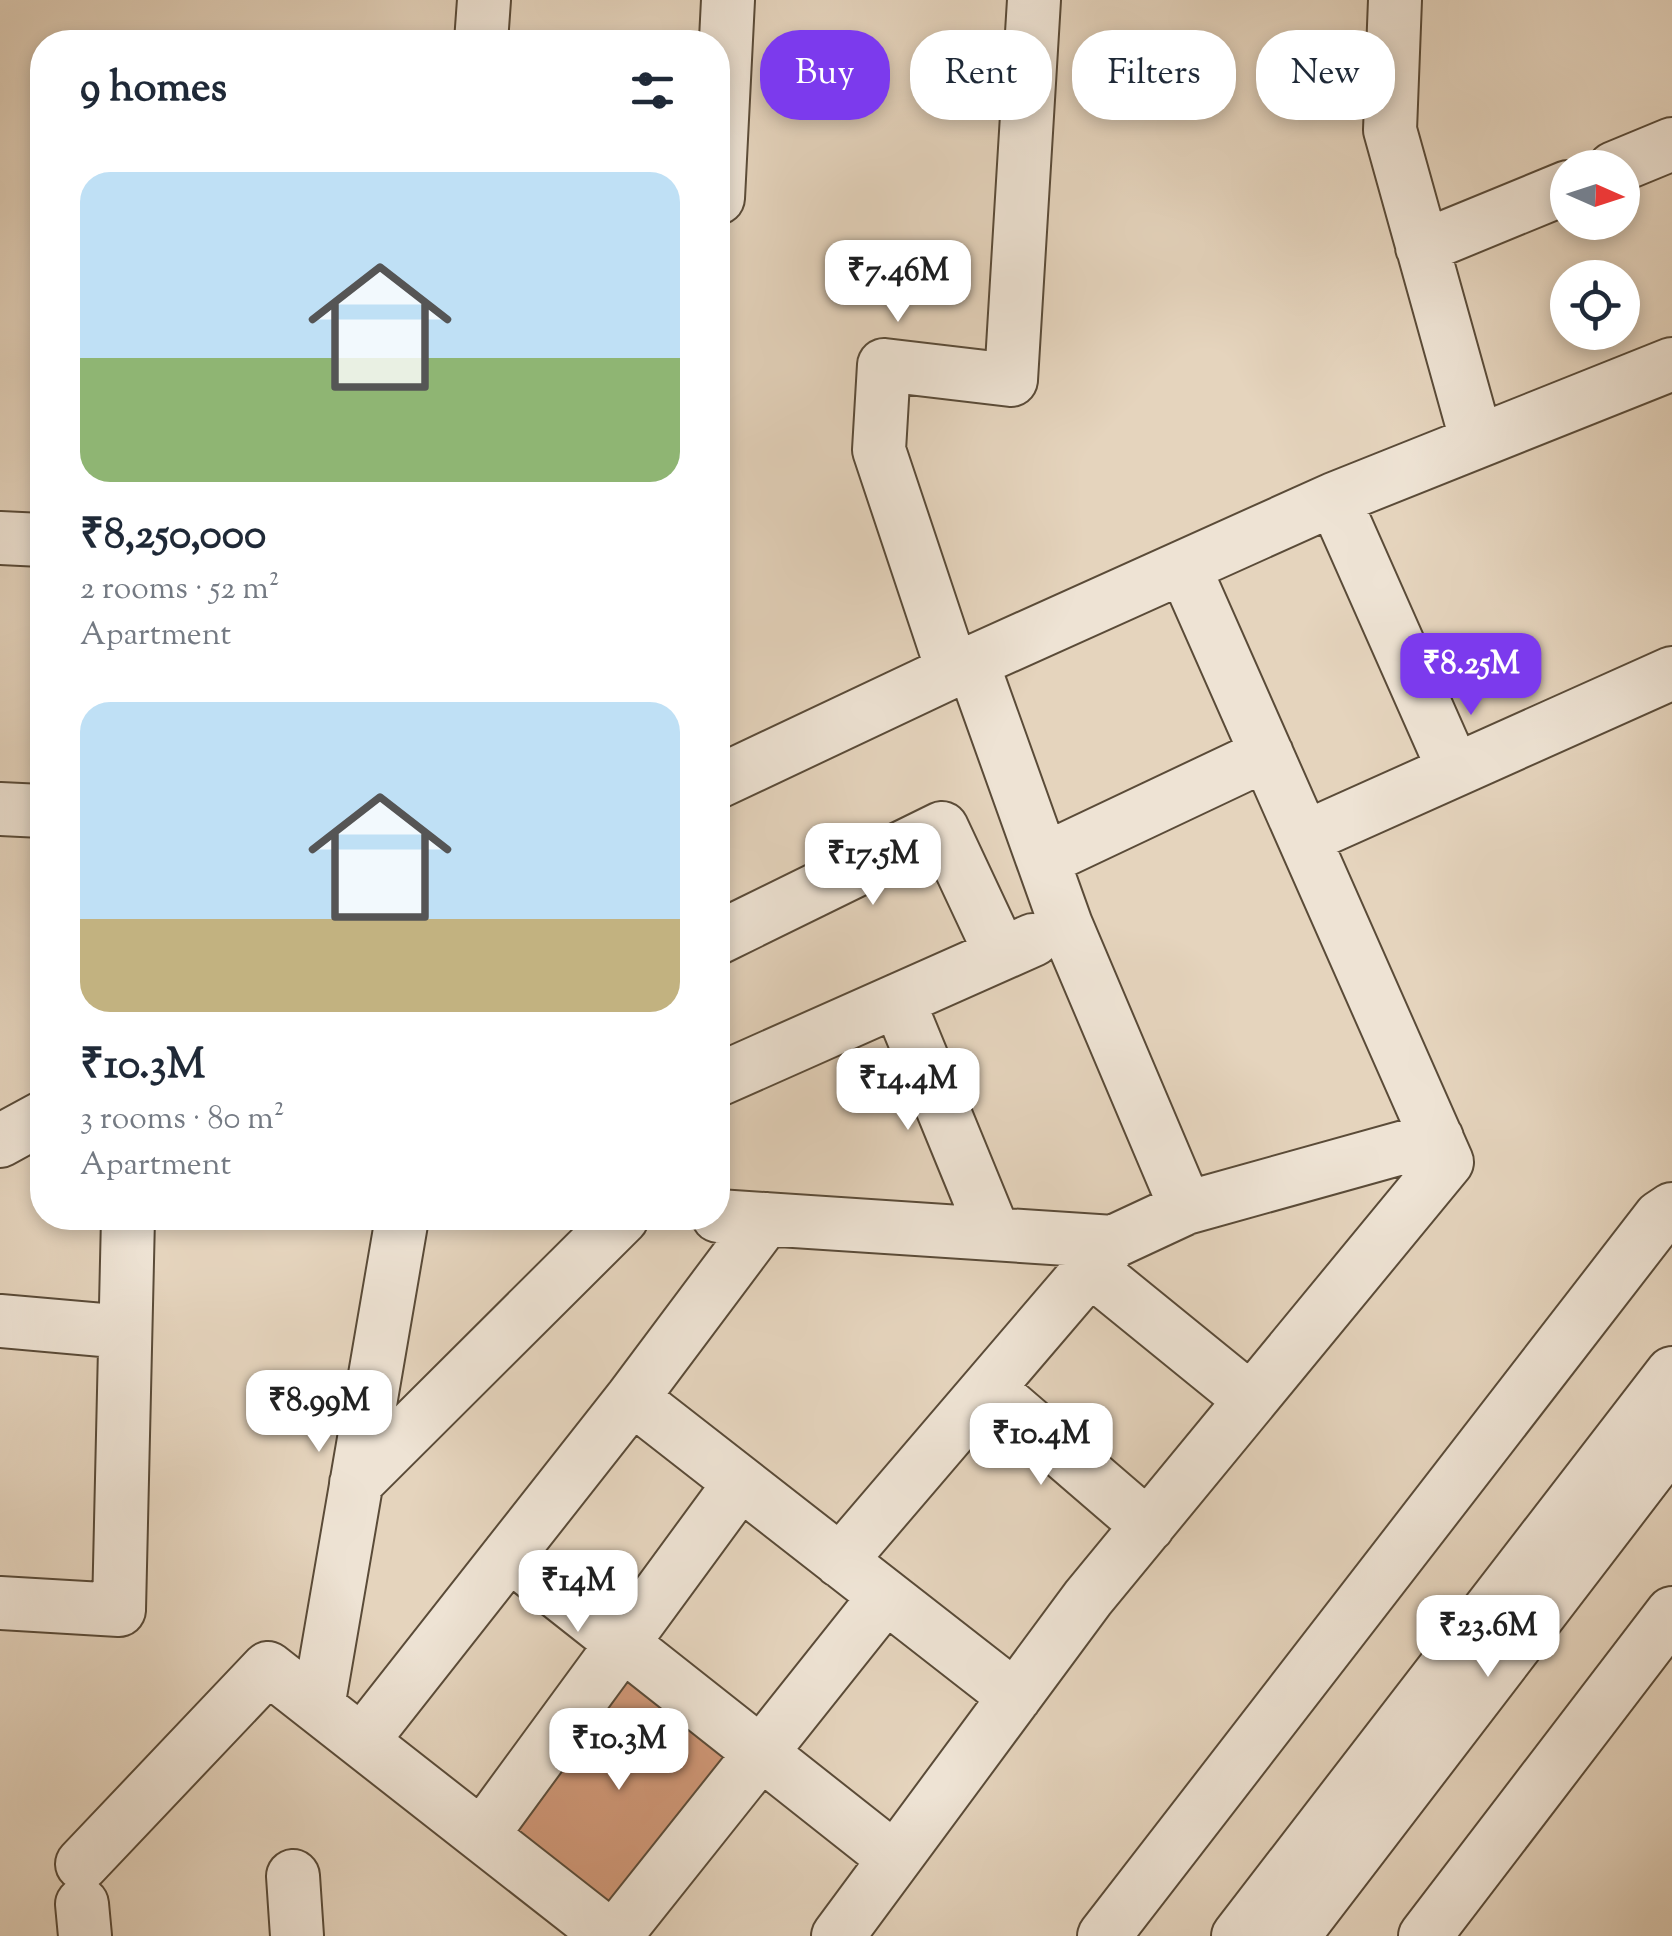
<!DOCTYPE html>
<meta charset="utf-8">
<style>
:root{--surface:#fff;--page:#f2f2f3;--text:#1f2937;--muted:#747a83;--accent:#7c3aed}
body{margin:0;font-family:"Sorts Mill Goudy",serif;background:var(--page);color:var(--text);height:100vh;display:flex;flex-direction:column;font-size:38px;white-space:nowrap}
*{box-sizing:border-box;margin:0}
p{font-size:32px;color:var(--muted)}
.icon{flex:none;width:55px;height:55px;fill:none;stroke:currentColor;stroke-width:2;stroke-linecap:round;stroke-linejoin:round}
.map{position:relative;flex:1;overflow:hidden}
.sheet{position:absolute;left:30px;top:30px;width:700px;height:1200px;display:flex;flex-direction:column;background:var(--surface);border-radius:40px;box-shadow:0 5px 15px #0003}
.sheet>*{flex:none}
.banner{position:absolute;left:760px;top:30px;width:760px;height:90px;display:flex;gap:20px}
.needle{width:65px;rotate:93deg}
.controls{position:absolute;left:1550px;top:150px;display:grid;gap:20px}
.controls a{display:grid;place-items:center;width:90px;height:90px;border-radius:50%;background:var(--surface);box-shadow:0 5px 15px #0003;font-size:50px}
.price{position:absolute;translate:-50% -85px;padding:0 22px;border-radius:20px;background:#fff;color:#222;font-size:32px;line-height:65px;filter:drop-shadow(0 2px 5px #0008)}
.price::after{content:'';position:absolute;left:50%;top:60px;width:30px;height:22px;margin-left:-15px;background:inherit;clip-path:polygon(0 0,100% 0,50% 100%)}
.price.active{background:var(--accent);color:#fff}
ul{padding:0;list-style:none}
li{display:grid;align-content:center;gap:20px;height:530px;padding:0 50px}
li span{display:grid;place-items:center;height:310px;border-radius:30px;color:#555}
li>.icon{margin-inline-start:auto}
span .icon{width:180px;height:180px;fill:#fffc;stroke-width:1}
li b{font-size:42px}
h2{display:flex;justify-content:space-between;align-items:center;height:120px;padding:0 50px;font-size:42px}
.tag{padding:0 35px;border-radius:40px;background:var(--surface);box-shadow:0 5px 15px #0003;font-size:35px;line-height:90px}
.tag.active{background:var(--accent);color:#fff}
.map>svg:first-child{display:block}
.building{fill:#d19878;stroke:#2c1d0c;stroke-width:2.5}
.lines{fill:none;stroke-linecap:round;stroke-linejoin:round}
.minor-casing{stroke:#5a4b38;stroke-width:56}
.minor{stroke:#eee3d4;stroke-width:52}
</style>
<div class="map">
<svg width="1672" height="1936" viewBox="0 0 1672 1936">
<rect width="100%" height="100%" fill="#e5d4bd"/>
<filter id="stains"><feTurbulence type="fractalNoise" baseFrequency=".002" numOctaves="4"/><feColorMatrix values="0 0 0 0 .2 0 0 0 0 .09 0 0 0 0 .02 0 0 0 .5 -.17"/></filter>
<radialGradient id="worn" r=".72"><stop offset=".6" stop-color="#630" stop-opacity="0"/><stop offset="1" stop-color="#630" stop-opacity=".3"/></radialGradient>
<path class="building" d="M630,1668L739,1759L602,1916L502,1832Z"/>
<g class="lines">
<defs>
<path id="minor" d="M1395,0L1390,130L1477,442
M481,42L484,0
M1614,168L1672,144
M718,198L728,0
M1422,247L1568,187
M1334,499L1454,770
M0,538L42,540
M972,662L1066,925L1186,1208
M953,672L879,450L884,365L1011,380L1034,0
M718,782L972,662L1334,499L1672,364
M0,809L42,811
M1304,838L1672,673
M1043,860L1267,754
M718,938L942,828L1001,954
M898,1000L994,1234
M718,1080L1033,940
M0,1141L42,1118
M718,1216L1113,1242
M1090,1269L1251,1400
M0,1321L125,1332
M988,1388L1148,1526
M632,1398L1015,1697
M356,1483L622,1218
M509,1554L895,1859
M840,1561L1113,1242L1186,1208L1437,1138
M0,1603L119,1610L128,1218
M318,1707L402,1218
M362,1741L632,1398L766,1219
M482,1835L740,1483
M82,1864L268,1668L610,1936
M293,1876L297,1936
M82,1904L85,1936
M615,1936L885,1597
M838,1936L1088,1598L1447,1162L1184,567
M1104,1936L1660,1217L1672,1209
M1238,1936L1672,1373
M1293,1936L1672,1441
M1425,1936L1672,1613"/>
</defs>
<use href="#minor" class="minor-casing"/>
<use href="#minor" class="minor"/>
</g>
<rect width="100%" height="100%" filter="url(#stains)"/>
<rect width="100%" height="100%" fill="url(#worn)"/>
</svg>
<div class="controls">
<a><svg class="needle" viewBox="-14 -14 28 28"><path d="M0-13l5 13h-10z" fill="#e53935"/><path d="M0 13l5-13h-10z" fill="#747a83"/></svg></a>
<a><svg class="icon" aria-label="locate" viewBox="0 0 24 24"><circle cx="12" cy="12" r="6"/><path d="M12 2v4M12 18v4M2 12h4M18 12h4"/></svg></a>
</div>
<b class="price" style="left:898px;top:325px">₹7.46M</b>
<b class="price active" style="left:1471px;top:718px">₹8.25M</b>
<b class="price" style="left:873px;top:908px">₹17.5M</b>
<b class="price" style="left:908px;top:1133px">₹14.4M</b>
<b class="price" style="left:319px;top:1455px">₹8.99M</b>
<b class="price" style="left:1041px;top:1488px">₹10.4M</b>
<b class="price" style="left:578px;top:1635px">₹14M</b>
<b class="price" style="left:1488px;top:1680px">₹23.6M</b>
<b class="price" style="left:619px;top:1793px">₹10.3M</b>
<div class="banner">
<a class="tag active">Buy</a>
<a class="tag">Rent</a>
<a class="tag">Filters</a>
<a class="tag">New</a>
</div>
<section class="sheet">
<h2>9 homes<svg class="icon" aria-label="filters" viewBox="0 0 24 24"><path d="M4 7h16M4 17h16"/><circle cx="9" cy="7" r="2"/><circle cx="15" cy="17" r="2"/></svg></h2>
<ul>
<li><span style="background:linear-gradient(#bfe0f5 60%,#8fb573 0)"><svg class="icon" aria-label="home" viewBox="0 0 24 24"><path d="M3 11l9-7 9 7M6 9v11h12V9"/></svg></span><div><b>₹8,250,000</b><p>2 rooms · 52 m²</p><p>Apartment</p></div></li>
<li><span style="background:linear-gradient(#bfe0f5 70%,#c2b280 0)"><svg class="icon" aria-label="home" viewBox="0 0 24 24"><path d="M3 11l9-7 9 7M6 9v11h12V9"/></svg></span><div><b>₹10.3M</b><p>3 rooms · 80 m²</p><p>Apartment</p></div></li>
</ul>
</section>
</div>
